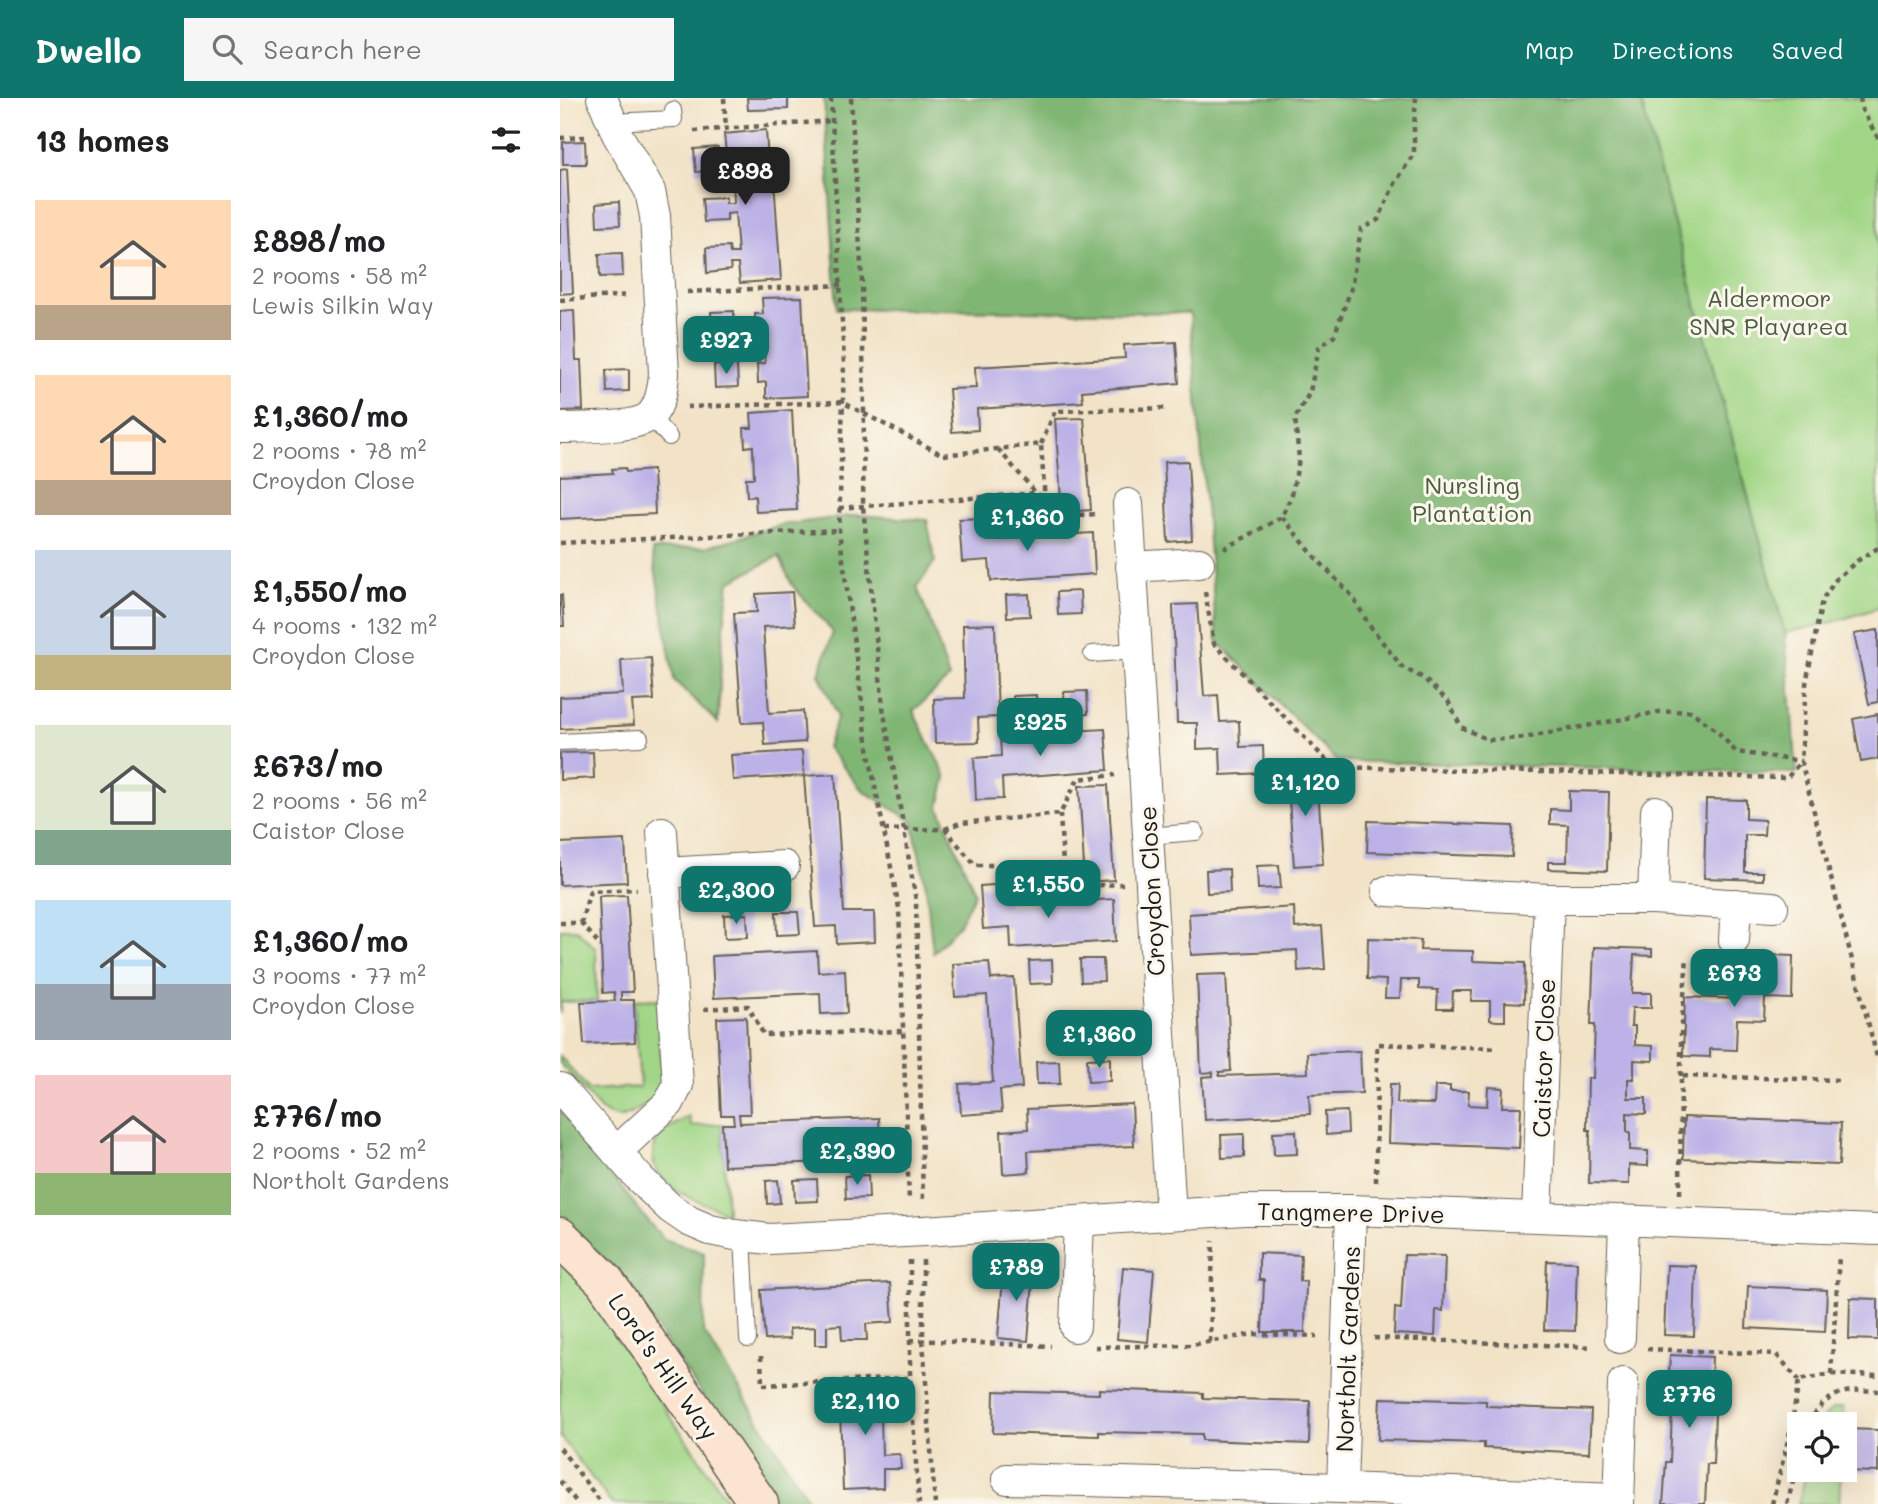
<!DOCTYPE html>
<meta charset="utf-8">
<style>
:root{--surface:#fff;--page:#f6f6f6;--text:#202124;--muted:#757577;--accent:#0f766e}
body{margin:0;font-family:Mali,sans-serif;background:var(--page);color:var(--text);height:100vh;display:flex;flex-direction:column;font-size:26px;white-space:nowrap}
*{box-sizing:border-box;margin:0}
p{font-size:23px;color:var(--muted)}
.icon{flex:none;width:38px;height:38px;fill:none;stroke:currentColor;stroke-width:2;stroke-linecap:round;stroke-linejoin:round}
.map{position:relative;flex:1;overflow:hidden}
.panel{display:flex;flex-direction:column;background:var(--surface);width:560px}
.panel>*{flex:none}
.controls{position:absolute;left:1227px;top:1314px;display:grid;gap:14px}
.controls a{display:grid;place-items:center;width:70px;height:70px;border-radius:0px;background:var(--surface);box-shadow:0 7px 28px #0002;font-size:35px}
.price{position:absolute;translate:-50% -60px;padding:0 16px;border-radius:14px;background:var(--accent);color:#fff;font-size:23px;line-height:46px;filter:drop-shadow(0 2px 4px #0008)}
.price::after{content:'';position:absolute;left:50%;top:42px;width:21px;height:16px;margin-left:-10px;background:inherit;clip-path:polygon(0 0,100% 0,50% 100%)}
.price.selected{background:#222;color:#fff}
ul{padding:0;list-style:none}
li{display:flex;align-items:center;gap:21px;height:175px;padding:0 35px}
li span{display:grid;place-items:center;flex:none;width:196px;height:140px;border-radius:0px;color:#555}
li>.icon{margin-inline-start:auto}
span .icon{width:84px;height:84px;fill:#fffc;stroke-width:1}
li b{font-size:30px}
h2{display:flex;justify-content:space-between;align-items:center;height:84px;padding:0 35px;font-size:30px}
header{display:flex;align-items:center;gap:42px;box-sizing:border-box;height:98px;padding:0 35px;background:var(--accent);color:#fff}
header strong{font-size:33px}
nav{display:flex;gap:38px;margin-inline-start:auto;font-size:24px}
.search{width:490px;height:63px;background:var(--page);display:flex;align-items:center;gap:18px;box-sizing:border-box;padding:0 24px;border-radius:0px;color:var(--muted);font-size:26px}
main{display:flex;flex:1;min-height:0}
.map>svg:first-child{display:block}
.green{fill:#a1d586;stroke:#5e7851;stroke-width:2}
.forest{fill:#80b673;stroke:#4e6948;stroke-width:2}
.building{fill:#bcb2e7}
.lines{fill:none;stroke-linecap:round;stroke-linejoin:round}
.lane-casing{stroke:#676258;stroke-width:18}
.street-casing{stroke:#676258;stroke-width:32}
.secondary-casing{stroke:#676258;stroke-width:41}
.path{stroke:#676258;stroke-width:4.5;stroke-dasharray:5 5;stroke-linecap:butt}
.lane{stroke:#fff;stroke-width:16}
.street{stroke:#fff;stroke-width:30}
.secondary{stroke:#fce5d0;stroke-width:38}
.labels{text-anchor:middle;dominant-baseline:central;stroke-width:6;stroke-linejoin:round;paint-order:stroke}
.park-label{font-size:24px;fill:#4b5d41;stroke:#fbf7ec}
.street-label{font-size:24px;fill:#1c1c1c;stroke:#fbf7ec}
</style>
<header>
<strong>Dwello</strong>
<div class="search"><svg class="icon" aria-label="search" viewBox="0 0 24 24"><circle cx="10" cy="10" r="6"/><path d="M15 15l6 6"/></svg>Search here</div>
<nav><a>Map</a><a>Directions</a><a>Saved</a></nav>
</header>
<main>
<section class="panel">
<h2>13 homes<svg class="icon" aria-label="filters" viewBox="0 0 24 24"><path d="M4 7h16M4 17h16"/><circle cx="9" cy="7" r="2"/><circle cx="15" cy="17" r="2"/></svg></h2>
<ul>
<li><span style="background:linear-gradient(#ffd9b3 75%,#b9a48a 0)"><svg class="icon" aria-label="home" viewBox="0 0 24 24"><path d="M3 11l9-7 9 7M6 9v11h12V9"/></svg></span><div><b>£898/mo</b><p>2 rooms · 58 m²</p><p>Lewis Silkin Way</p></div></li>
<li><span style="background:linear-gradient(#ffd9b3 75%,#b9a48a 0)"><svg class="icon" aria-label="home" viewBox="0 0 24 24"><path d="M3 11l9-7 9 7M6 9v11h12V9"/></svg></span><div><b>£1,360/mo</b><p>2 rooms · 78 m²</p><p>Croydon Close</p></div></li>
<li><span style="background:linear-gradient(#c9d6e8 75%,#c2b280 0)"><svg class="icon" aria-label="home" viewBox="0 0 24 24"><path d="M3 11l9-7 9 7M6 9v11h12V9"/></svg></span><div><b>£1,550/mo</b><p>4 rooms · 132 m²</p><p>Croydon Close</p></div></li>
<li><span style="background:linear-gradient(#dfe7d0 75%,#7fa58c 0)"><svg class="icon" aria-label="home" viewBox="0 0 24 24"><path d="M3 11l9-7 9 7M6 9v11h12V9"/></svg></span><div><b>£673/mo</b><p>2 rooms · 56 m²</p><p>Caistor Close</p></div></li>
<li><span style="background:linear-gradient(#bfe0f5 60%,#9aa5b1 0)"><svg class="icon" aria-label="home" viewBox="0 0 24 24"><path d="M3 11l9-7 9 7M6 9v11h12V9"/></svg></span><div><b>£1,360/mo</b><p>3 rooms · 77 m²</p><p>Croydon Close</p></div></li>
<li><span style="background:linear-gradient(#f6c9c9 70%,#8fb573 0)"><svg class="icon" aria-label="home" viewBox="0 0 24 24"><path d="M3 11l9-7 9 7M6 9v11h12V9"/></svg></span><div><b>£776/mo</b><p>2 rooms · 52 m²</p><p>Northolt Gardens</p></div></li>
</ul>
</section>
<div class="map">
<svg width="1318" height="1406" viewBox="0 0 1318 1406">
<rect width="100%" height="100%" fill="#fbf7ec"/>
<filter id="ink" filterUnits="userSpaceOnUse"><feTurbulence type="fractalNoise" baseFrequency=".0143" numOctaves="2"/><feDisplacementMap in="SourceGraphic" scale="14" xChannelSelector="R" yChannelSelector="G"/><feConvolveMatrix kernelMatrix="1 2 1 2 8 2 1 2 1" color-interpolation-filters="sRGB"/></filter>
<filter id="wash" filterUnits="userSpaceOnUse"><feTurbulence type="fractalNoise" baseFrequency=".00686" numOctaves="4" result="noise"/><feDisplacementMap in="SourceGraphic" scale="28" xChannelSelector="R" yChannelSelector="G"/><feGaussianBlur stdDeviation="1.57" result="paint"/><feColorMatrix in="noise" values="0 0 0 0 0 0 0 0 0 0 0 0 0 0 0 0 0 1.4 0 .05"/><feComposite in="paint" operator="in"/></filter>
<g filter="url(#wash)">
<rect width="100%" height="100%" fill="#f2e3c7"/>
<path class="green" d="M1080,0H1318V510L1273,524L1225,535Z
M0,831H16L36,851L37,903L1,904L0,916Z
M98,901L102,980C101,984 100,988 99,992C93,1003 69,1021 56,1019C50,1018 44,1014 40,1011L0,965V958L29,992L80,989L74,902Z
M129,1018L131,1028L162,1026L167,1115C149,1107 123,1099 107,1086C90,1071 87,1049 105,1033C112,1027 121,1023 129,1018Z
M0,1164L25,1188L45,1223L170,1406H52L0,1338Z
M1283,1309V1326H1259L1272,1311Z
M1247,1372H1281L1279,1406H1238Z"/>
<path class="forest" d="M264,0H1080L1225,535L1237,675L777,663L657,543L630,215L277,211Z
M298,417L367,422L375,463L357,489L374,533L389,580L353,613L386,679L379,709L415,795L399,827L373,855L366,789L352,723L302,692L267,649L278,618L259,576L273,534L232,487L219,458L169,484L162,548L158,625L114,582L92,452L147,449L221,427Z
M0,1012L91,1127L104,1141L144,1155L143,1233L251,1406H217L58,1174L0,1118Z"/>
<g id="blocks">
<path class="building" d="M187,0H228V11L188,12Z
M206,32L209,82H214L221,182L180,185L178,166H170L171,172L147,175L146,150L169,149L170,155H178L175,115L167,116V123L144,124L142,100L166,99V105H174L173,84L168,85L167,66H159L160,72L136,74L134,51L158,49V55H166L164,36Z
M25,43L26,66H3V44Z
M7,71L13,195L0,196V72Z
M59,104L60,127L37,128L36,106Z
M62,155L63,178L40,179L39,156Z
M242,199L247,298L206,300V284L198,285L197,266L205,265L203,235H195V216H203L202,200Z
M14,212L16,262H21L23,312L0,313V213Z
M174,213L175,236H152L151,214Z
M616,244L619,285L522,293L523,304L417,311L418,332L392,334L389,291L416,290L415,269L565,260L564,247Z
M154,267H177L178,289L155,290Z
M69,271V293L47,294L46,272Z
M232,312L237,412L196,414L195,398L187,399L186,380H194L193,348L185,349L184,330H192L191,315Z
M524,320L531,412L502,414L495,321Z
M628,363L632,442L608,444L604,364Z
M65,370L66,374L93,372L95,416L0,421V378L53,375L52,371Z
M426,420L427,441L533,435L535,476L431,483L429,462L402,464L399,421Z
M520,493L521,516L498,517L497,494Z
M232,494L235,527L203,529L209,615L243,613L245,644L205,647L203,624L182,625L174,515L197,514L196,496Z
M469,496L470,518L447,519L446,497Z
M0,497H2L4,528H0Z
M637,506L644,598L658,597L660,624L679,623L680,649L703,648L704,675L661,677L660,650L637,651V625H617L613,507Z
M435,526L438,619L418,620L419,644L375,645L374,601L405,600L403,527Z
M1318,532V604L1309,606L1294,536Z
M91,560L94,602L72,603L74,627L0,631V599L63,596L61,562Z
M527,593L528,616L505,617L504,594Z
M476,597L477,620L454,621L453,598Z
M1318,616V661L1301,664L1293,621Z
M545,631L548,672L442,680L443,701L416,702L414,660L441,658L440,637Z
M242,653L244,678L275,676L284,814H314L315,844L277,846L276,828L255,829L244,678L173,682L171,657Z
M33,654L34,680L0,682V655Z
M757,673L763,766L734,768L727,675Z
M548,687L554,782L525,784L519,688Z
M1009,693L1049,694L1047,773L988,771V764H1007L1008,727L990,726V711L1009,712Z
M1146,701L1186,702V721L1205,722L1204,737H1185V774H1203V782L1144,780Z
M808,723L953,728L952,759L807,754Z
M65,742L67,784L0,787V745Z
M719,767L721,790L698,791L697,768Z
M669,771L670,794L647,795L646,772Z
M447,786L448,807L554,801L556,843L451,850L450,829L423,831L420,788Z
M67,797L73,894H61V902H74L75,944L24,946L21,904L55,903L54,894L43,895L39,798Z
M734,809L735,830L762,828L765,871L738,873L737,852L631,857L629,816Z
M216,814H238L240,836L217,837Z
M187,816L188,839L165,840L164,817Z
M808,840L861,842L860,852L913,853V863L965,865L964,905L945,904V923H937L930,922V903H911L912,893H893L892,911H877L878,892L859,891V882H841L840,900H825L826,882L807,881Z
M1034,849L1092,851V858L1074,857L1072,895H1091V910H1072L1071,928H1075V947L1093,948V963L1074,962V981H1068V1000H1086V1016L1067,1015V1034H1070V1052L1088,1053V1068L1069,1067V1086L1029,1085L1030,1032H1027L1028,980H1033L1035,927H1031Z
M257,853L258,874L285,872L287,915L261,916L260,895L154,900L152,858Z
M1207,857L1233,858L1232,901L1205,900L1204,922L1177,921L1176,952L1150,951V959L1123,958L1125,899L1178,901L1179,878L1206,880Z
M520,861H543L544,883L521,884Z
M492,862L493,885L470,886L469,863Z
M429,864L431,881L454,880L462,990L440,992L442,1014L401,1017L399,986L433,984L427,897L395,899L393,866Z
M666,876L671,973L659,974V978L748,975L747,955L800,953L802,995L749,997L750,1016L645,1022L642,979L653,978V974L641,975L637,877Z
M186,919L190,1016H179L180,1025L319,1020L321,1062L164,1068L162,1026H174L173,1017H161L157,920Z
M550,960V983L528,984L527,961Z
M499,963L500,986H477L476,964Z
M830,986H838L837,1005L874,1006L875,988H890V993H909L908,1007L927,1008L928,989L943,990L942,1009H961L959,1050L828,1045Z
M572,1006L574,1048L468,1053L469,1074L443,1076L441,1033L468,1031L467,1011Z
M787,1013L788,1035L766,1037L765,1014Z
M1124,1019L1281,1025L1279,1067L1123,1061Z
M736,1033L737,1056L714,1057L713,1034Z
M684,1036V1059L662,1060L661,1037Z
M308,1077L309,1100L286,1101L285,1078Z
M257,1081L258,1103L235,1104L234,1082Z
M218,1082L220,1105L207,1106L206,1083Z
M699,1155L741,1157L740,1183H746L745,1234H702L704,1182H699Z
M844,1157L885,1158L883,1213L876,1212L875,1238L834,1236L835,1210L841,1211Z
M987,1163L1017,1164L1015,1233L984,1232Z
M1107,1167L1136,1168L1134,1238L1104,1237Z
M444,1168L474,1171L468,1243L438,1240Z
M563,1169L594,1172L588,1244L557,1241Z
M330,1185L333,1224L306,1226L307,1242H282L281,1227L267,1228V1247H255V1229L229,1231L230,1241L205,1242L201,1192Z
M1188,1188L1267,1192L1265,1234L1186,1230Z
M1290,1200L1318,1201V1242L1289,1241Z
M1110,1257L1152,1259L1150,1313L1155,1314L1154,1341L1153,1366H1147L1145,1406H1103L1106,1364H1110L1112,1312H1107Z
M319,1286L320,1304L339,1303V1318L321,1319L322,1357L340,1356L341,1371H323V1390L283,1392L279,1287Z
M539,1291L643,1295V1300L750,1303L749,1346L642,1342V1336L539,1334V1338L433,1335L434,1293L539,1296Z
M820,1300L926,1303V1308L1031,1312L1029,1355L924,1350V1345L818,1342Z
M1284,1331L1318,1332V1374L1284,1373Z"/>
</g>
</g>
<g filter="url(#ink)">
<use href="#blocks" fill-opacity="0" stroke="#676258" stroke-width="2"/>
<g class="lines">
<defs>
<path id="lane" d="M52,24L114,21L113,12
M90,318L109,339
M532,556L576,553
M0,644L80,640
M588,738L636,734
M558,925L599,924
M183,1138L188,1241"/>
<path id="street" d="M0,330C21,329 77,331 91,317C101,306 103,289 104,275L95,118L90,93L57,36L42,0
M568,406L611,1117
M571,469L639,465
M104,775L224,768
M827,793L989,801H1093L1213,809
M1093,801L1096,713
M1174,842L1176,806
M0,990L80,1081L110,1110L129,1123L150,1132L175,1137L209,1141L364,1133L684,1112H791L1318,1132
M56,1054L109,1005L118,987L102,734
M977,1119L989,801
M515,1229L519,1123
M1060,1240L1064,1122
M447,1381L782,1390L1059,1400
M782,1390L791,1112
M1059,1406L1063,1285"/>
<path id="secondary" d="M0,1139L44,1182L199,1406"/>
</defs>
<use href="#lane" class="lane-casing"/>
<use href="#street" class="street-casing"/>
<use href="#secondary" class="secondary-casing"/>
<path class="path" d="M164,0L166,31
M271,0L284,265L279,432L309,657L339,810L349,1104
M291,0L302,184L304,315L303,408L323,609L356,803L363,1104
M1300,0L1302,12L1318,40
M134,33L272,23
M0,40L27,39
M127,194L281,187
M0,202L69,197
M127,309L282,304L383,357L481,346L485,404
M481,346L495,313L609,310
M438,351L476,395
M279,410L477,395L501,418L539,416
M722,419L755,459L793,499L809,527L842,569L863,580L888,603L901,629L928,642L964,640L1099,614L1131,613L1158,634L1176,654L1241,663
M0,445L279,432
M1318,450L1297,463L1277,480L1262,502L1246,586L1241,663L1318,963
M664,451L722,419L732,396L739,361L735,320L750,294L759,249L774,238L791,191L801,131L818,122L833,89L854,55V28L856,0
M645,494L654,546L773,669L1227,680L1241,663
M500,716L503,767
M385,731L400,725L500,716L518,681L555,677
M324,732L385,731L415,767H503L524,788L563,786
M0,825H21L30,793L77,791
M21,825L41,848
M144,911L188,908L204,937L343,933
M1121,978V936L1127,859
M816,1084L817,946L938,950
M1120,1096L1121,978L1280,982
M350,1162V1280L359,1406
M363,1162V1243L375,1406
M814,1240L1033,1249
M350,1242L491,1248
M650,1244L653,1143
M535,1249L631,1247L693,1236L757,1238
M1087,1251L1216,1256L1239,1282
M201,1258L202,1287L350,1280
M1271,1276L1279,1158
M1248,1326C1267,1294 1282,1291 1318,1293
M0,1350L42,1406
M0,1383L18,1406
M1212,1406L1231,1330L1239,1282L1271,1276L1318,1278
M1227,1406L1239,1361"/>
<use href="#lane" class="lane"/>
<use href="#street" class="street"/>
<use href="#secondary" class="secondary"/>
</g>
</g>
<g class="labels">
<g class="park-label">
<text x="1209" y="199">Aldermoor<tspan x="1209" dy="28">SNR Playarea</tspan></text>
<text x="912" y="386">Nursling<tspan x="912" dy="28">Plantation</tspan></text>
</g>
<g class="street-label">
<text transform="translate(591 793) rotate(-93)">Croydon Close</text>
<text transform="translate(983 960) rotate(-88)">Caistor Close</text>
<text transform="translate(791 1114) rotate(1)">Tangmere Drive</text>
<text transform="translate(787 1251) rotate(-88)">Northolt Gardens</text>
<text transform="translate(104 1268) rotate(55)">Lord's Hill Way</text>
</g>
</g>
</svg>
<div class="controls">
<a><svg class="icon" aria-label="locate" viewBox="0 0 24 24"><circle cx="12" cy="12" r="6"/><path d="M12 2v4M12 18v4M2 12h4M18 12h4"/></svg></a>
</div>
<b class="price selected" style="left:185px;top:109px">£898</b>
<b class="price" style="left:166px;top:278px">£927</b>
<b class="price" style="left:467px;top:455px">£1,360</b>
<b class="price" style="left:480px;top:660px">£925</b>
<b class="price" style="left:745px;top:720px">£1,120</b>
<b class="price" style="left:488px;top:822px">£1,550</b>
<b class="price" style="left:176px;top:828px">£2,300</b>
<b class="price" style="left:1174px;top:911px">£673</b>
<b class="price" style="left:539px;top:972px">£1,360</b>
<b class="price" style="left:297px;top:1089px">£2,390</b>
<b class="price" style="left:456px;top:1205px">£789</b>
<b class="price" style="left:1129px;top:1332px">£776</b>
<b class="price" style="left:305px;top:1339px">£2,110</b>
</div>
</main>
